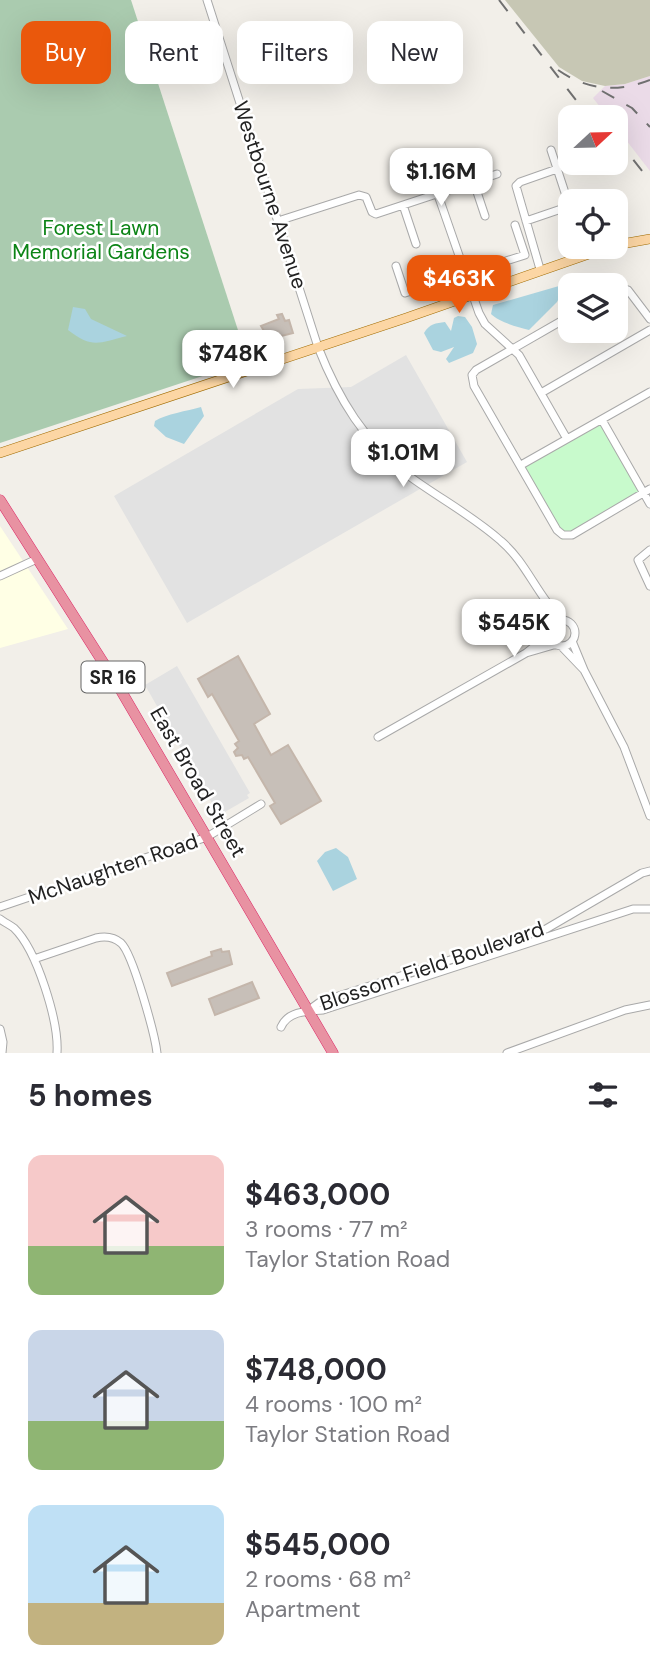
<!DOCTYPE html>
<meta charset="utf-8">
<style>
:root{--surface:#fff;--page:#f2f2f3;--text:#2b2b33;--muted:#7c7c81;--accent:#ea580c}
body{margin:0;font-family:"DM Sans",sans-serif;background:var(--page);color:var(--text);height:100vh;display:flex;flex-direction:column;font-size:26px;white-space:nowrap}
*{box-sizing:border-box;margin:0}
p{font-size:23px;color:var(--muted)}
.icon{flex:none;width:38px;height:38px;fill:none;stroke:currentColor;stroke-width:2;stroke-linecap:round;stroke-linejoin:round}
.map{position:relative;height:1053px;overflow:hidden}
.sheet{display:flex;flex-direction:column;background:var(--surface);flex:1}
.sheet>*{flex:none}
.hud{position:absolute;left:21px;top:21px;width:609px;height:63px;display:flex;gap:14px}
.needle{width:46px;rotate:68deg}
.controls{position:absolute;left:558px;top:105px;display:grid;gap:14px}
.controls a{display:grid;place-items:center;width:70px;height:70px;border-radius:14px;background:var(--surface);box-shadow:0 7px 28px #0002;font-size:35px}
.price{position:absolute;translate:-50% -60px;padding:0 16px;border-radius:14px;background:#fff;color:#222;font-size:23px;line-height:46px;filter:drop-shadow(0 2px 4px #0008)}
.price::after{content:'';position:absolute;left:50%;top:42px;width:21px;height:16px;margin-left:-10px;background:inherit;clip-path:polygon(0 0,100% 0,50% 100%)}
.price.active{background:var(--accent);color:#fff}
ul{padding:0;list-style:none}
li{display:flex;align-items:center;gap:21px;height:175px;padding:0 28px}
li span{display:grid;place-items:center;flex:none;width:196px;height:140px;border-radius:14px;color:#555}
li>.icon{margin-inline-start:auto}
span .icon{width:84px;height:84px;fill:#fffc;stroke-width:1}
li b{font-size:30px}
h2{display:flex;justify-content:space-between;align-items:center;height:84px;padding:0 28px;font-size:30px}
.tag{padding:0 24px;border-radius:14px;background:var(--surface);box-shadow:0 7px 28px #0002;font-size:24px;line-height:63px}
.tag.active{background:var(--accent);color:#fff}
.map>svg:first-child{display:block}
.industrial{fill:#ebdbe8}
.education{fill:#ffffe5}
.construction{fill:#c7c7b4}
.cemetery{fill:#aacbaf}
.park{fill:#c8facc}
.parking{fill:#e2e2e2}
.water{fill:#aad3df}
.building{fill:#c7bfb8;stroke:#c4b6ab;stroke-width:2}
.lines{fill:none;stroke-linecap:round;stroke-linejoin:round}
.minor-casing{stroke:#a9a9a9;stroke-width:9}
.major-casing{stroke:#a06b00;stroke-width:10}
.highway-casing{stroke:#dc2a67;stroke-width:11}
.minor{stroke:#fff;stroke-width:7}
.major{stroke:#fcd6a4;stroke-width:9}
.highway{stroke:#e892a2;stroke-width:10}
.rail{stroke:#707070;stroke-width:2;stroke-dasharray:14 14;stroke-linecap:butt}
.labels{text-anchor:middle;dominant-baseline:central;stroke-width:5;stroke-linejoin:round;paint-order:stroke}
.shield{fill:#fff;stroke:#646464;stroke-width:2}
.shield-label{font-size:19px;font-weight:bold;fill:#222}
.street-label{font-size:21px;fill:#222;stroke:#fff}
.park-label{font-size:21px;fill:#0c8416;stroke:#fff}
</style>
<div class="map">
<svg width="650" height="1053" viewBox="0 0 650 1053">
<rect width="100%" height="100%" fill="#f2efe9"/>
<path class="industrial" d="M650,76V171L616,127V117H608L593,98L605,86L625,84Z"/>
<path class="education" d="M0,526L68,629L0,648Z"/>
<path class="construction" d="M505,0H650V76L625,84L605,86L582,81L559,67Z"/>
<path class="cemetery" d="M0,0H131L248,361L0,443Z"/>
<path class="park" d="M602,420L643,493L562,540L521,465Z"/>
<path class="parking" d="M406,355L467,462L187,623L114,496L298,389L351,387Z
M177,666L250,793L247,795L249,798L223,813L221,810L217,812L145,685Z"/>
<path class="water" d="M559,286L562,292L557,302L529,330C517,327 499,322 491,314L493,305Z
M73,307L85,309L91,319L127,336C98,343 93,349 68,330Z
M458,316L465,317L472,327L477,344L473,353L449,363L446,359L454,347L441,352L433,350L424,333C429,324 436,323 445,322L451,331L454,318Z
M201,407L204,416L184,444L166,437L154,426L155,421C166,414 187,411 201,407Z
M336,848L348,857L357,879L333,891L317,861L325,852Z"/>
<path class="building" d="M282,314L285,321L289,320L293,333L269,339L261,326L279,319L277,315Z
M238,656L270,714L254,724L271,755L288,745L321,801L281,824L270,806L275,803L248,757L244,759L242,755L236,756L234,752L238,748L235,744L239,741L212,694L208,697L198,679Z
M221,949L222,952L229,951L232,964L172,986L167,973L212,956L211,952Z
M252,982L259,998L215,1015L209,999Z"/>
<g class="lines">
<defs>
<path id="minor" d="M207,0L318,347C338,398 365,443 409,476C439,498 473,516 501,541C527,563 538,598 563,620
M551,150L570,208
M474,183L485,216
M438,195L479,313L485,324L519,355L567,439
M587,201L599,198L602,201
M403,205L416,244
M278,221L359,195L366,197L372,212L376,214L497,174
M526,221L570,206
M396,266L405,293L525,255L515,225
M540,269L516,186L520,182L557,169
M616,290L622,288L628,290L650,319
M570,316L476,370L472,375L474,386L557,530L563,535H572L650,489
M541,393L650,330
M602,420L650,504
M521,465L650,392
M650,550L638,560L650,586
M0,576L37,559
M549 633a13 13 0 1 1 26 0a13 13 0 1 1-26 0Z
M550,634L526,653L557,644
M561,646L584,670L572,641
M584,670L624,747L650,816
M378,737L526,653
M0,907L207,837L261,804
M0,919C4,922 10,925 14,928C37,950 59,1022 57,1053
M34,959L96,938C105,936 114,937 121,943C133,954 155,1035 157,1053
M309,1010L320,1002L546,929L642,873L650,871
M281,1027C288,1011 307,1011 323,1010L633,909H650
M0,1029L3,1042L2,1053
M507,1053L625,1010L650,1005"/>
<path id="major" d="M616,245L650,239
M0,453L406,318L609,247"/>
<path id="highway" d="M0,500L120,689L333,1053"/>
</defs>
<use href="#minor" class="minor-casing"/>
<use href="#major" class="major-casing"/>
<use href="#highway" class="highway-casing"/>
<use href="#minor" class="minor"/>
<use href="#major" class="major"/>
<use href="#highway" class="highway"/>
<path class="rail" d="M499,0L589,117
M558,70C587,90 617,93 650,80
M602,91L632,108L650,127
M616,138L650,181"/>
</g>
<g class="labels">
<rect class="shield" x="81.5" y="661.5" width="63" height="31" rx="5"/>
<g class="shield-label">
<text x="113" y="677">SR 16</text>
</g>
<g class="street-label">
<text transform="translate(270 195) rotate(72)">Westbourne Avenue</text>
<text transform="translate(198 782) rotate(60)">East Broad Street</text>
<text transform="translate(113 869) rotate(-19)">McNaughten Road</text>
<text transform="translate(432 966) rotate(-19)">Blossom Field Boulevard</text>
</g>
<g class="park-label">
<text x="101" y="228">Forest Lawn<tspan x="101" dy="24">Memorial Gardens</tspan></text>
</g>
</g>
</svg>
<div class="controls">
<a><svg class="needle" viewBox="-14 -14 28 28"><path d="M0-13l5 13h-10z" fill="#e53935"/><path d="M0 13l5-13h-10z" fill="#7c7c81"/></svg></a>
<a><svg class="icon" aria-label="locate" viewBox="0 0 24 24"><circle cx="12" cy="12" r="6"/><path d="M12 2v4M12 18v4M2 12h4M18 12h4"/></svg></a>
<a><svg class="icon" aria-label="layers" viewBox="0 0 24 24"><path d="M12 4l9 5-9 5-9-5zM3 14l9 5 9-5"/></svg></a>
</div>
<b class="price" style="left:441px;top:208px">$1.16M</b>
<b class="price active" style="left:459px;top:315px">$463K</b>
<b class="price" style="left:233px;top:390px">$748K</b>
<b class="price" style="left:403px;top:489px">$1.01M</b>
<b class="price" style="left:514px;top:659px">$545K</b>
<div class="hud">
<a class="tag active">Buy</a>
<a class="tag">Rent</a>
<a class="tag">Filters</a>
<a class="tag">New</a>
</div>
</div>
<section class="sheet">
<h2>5 homes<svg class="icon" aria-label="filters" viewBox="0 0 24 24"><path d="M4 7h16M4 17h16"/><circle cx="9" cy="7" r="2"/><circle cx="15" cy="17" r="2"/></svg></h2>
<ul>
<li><span style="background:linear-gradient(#f6c9c9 65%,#8fb573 0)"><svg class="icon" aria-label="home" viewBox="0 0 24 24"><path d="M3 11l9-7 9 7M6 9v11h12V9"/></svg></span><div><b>$463,000</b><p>3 rooms · 77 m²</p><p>Taylor Station Road</p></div></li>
<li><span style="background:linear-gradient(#c9d6e8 65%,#8fb573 0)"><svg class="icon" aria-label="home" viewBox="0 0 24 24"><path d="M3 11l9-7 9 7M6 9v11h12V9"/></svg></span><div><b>$748,000</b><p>4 rooms · 100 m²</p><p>Taylor Station Road</p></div></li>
<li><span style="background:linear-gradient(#bfe0f5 70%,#c2b280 0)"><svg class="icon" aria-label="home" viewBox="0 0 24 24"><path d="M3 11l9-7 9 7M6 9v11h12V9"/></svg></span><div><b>$545,000</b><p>2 rooms · 68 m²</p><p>Apartment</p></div></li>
</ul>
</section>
